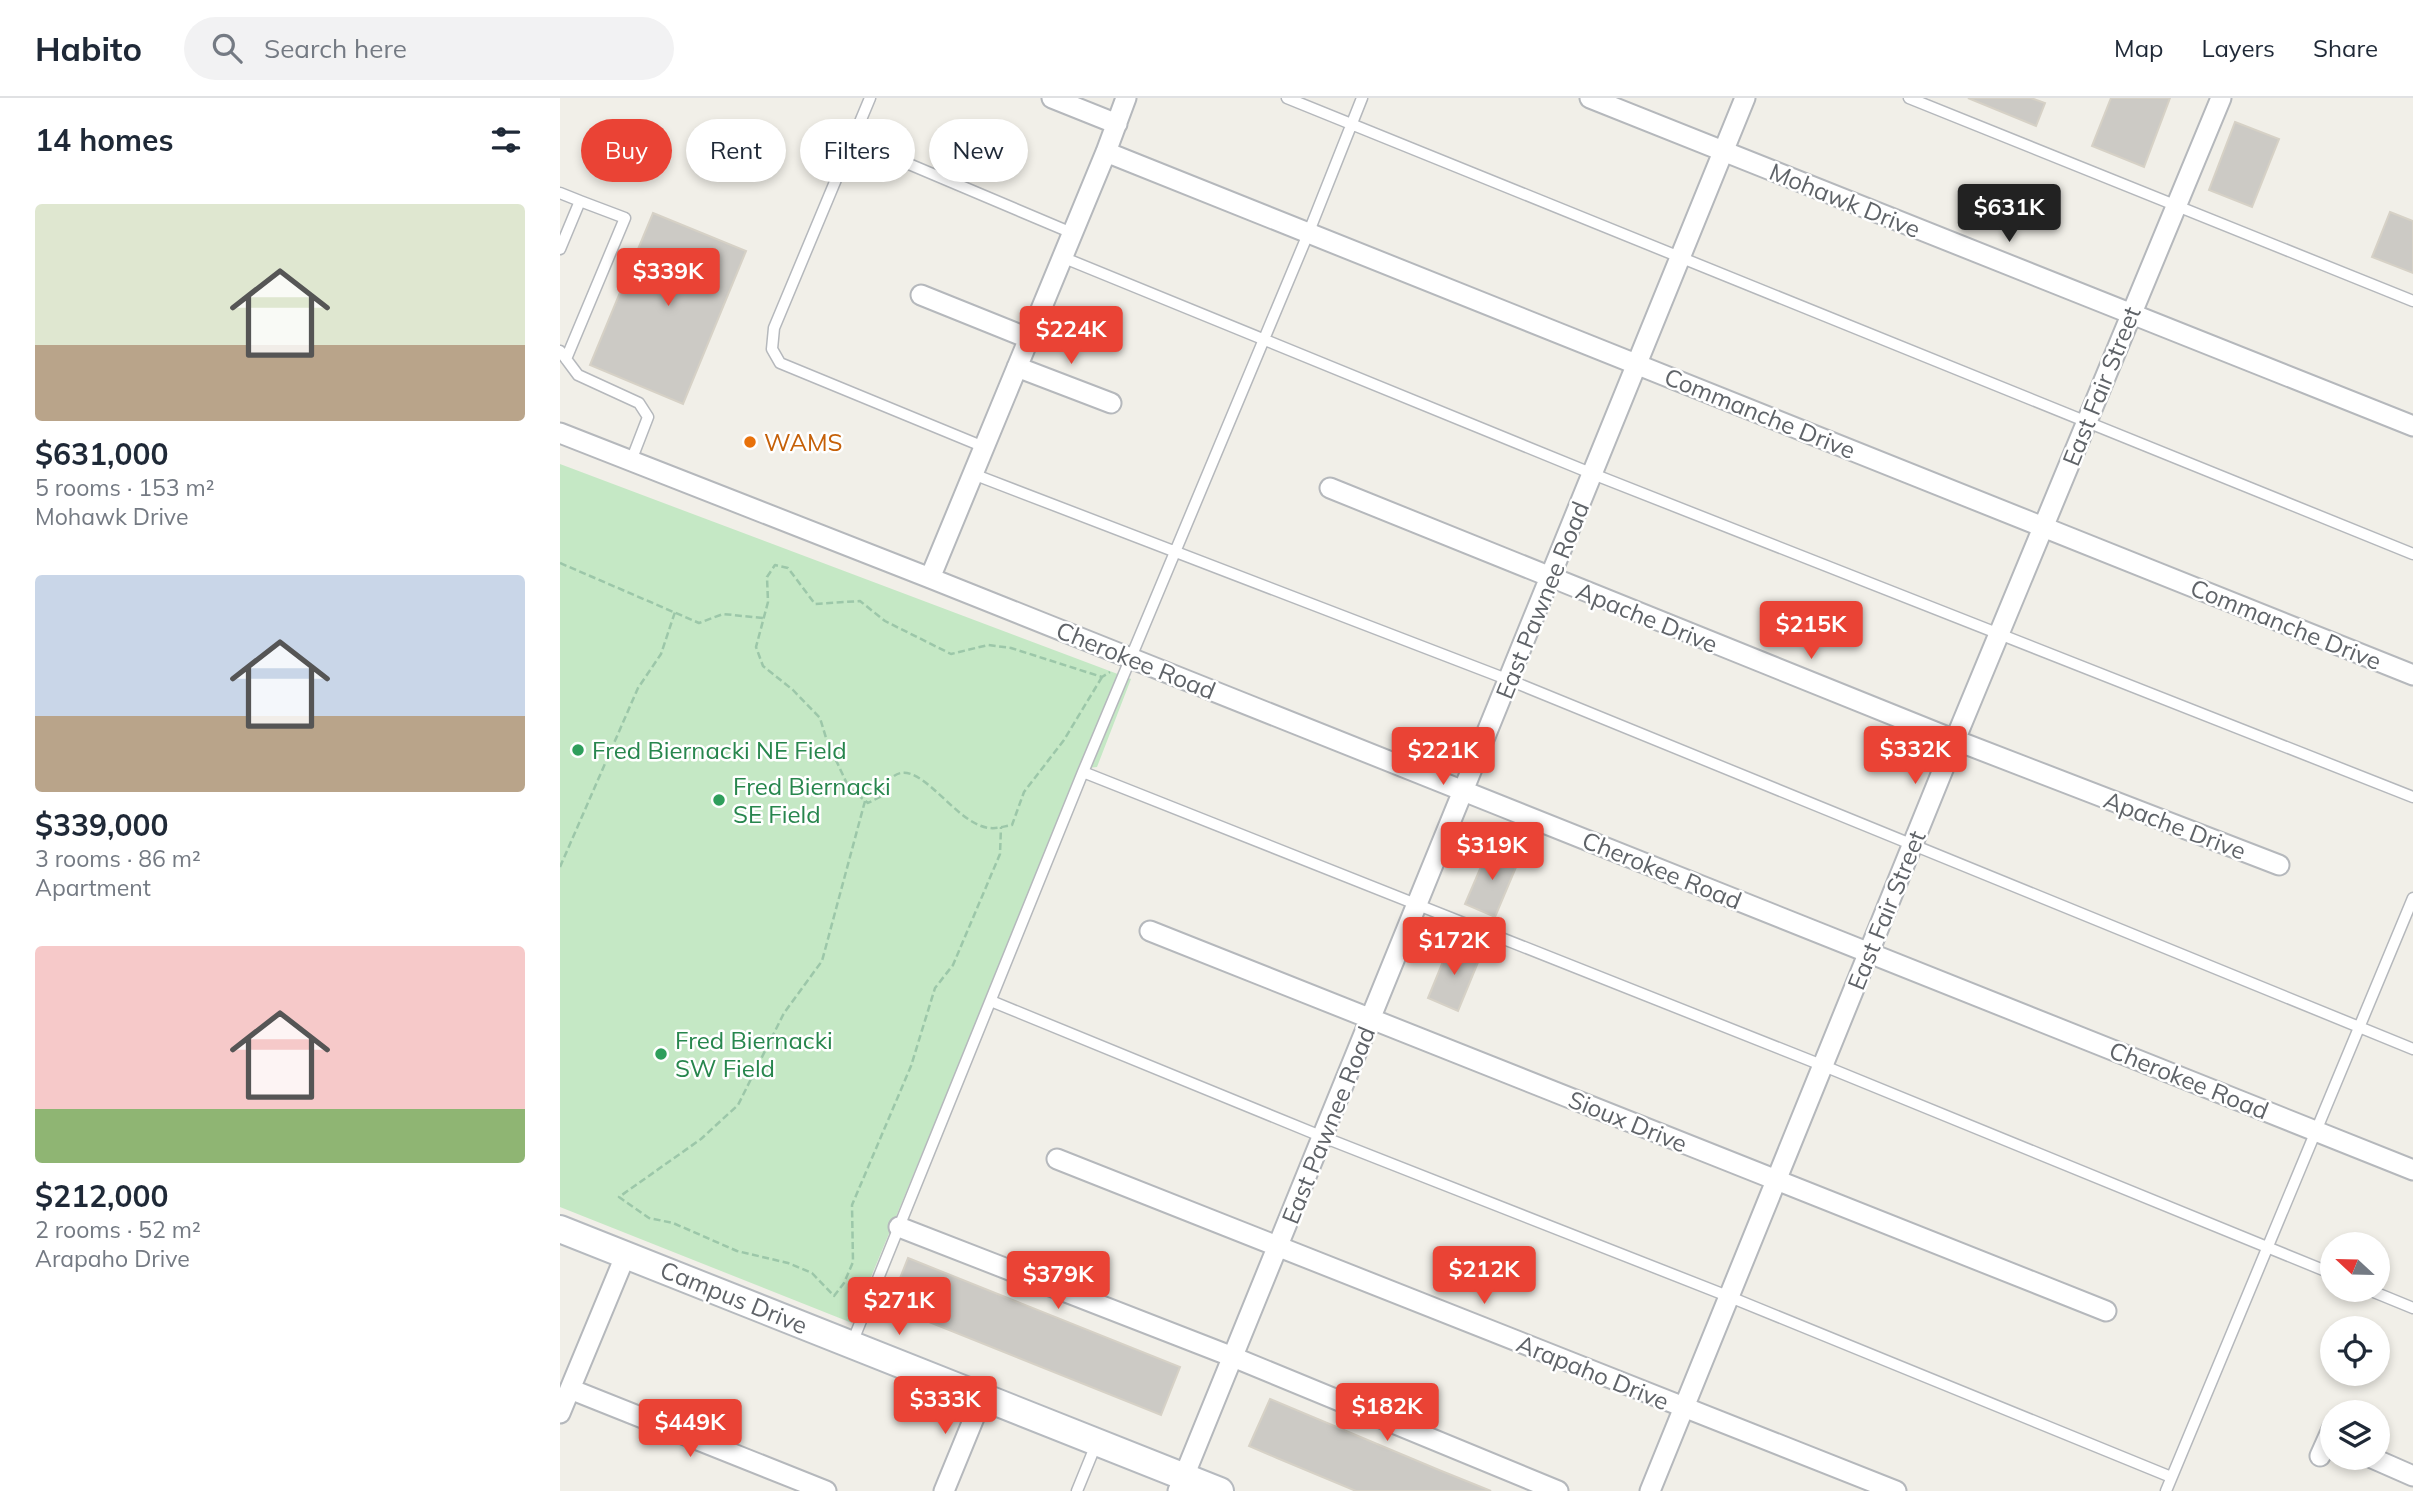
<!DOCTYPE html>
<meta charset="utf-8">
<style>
:root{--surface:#fff;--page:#f2f2f3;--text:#1f2937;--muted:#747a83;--line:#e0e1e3;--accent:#ea4335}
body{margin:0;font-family:Mulish,sans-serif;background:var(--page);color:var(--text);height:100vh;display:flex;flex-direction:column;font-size:26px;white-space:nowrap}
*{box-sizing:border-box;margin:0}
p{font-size:23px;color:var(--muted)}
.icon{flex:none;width:38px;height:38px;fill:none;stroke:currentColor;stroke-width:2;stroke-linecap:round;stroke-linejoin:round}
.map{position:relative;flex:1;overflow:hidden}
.sheet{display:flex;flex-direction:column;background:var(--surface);width:560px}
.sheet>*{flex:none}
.hud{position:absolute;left:21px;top:21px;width:665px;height:63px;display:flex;gap:14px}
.needle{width:46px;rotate:292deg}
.tools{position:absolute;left:1760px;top:1134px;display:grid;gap:14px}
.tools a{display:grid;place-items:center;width:70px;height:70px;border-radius:50%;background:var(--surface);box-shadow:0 4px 10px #0003;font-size:35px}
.price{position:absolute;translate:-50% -60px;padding:0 16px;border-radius:7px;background:var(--accent);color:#fff;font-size:23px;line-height:46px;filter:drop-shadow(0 2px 4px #0008)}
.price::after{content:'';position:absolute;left:50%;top:42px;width:21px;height:16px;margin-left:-10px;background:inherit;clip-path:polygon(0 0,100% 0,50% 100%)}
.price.current{background:#222;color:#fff}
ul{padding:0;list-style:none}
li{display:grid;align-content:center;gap:14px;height:371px;padding:0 35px}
li span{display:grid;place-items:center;height:217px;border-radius:7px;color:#555}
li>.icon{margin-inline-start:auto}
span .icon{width:126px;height:126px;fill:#fffc;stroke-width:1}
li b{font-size:30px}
h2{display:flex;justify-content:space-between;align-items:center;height:84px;padding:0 35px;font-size:30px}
.chip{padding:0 24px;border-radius:32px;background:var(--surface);box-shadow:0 4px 10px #0003;font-size:24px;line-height:63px}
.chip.current{background:var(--accent);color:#fff}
header{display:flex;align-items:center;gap:42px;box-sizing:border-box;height:98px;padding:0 35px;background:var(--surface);border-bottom:2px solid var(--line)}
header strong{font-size:33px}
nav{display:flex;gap:38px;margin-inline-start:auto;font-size:24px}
.search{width:490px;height:63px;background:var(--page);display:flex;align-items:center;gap:18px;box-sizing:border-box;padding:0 24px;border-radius:38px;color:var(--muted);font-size:26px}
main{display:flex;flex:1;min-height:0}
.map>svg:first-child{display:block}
.green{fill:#c5e8c5}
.building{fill:#cccac5;stroke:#d6d1c6;stroke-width:2}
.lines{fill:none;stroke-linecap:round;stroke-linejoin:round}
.service-casing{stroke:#b5b8bc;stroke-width:13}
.minor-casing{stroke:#b5b8bc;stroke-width:23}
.secondary-casing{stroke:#b6babf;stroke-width:30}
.path{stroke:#9cc7a9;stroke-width:2.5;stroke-dasharray:7 3.5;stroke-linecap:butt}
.service{stroke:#fff;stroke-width:10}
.minor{stroke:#fff;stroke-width:19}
.secondary{stroke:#fff;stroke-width:26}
.food-dot{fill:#e8710a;stroke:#fff;stroke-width:2.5}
.leisure-dot{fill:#2e9e5b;stroke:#fff;stroke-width:2.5}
.labels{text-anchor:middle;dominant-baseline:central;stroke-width:5;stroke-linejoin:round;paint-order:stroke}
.street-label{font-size:24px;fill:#5f6368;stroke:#fff}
.food-label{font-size:24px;fill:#c56008;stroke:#fff;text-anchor:start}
.leisure-label{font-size:24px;fill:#27864d;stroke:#fff;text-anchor:start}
</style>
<header>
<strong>Habito</strong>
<div class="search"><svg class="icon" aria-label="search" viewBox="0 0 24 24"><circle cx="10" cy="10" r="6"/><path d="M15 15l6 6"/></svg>Search here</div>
<nav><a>Map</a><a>Layers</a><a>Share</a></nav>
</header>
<main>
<section class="sheet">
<h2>14 homes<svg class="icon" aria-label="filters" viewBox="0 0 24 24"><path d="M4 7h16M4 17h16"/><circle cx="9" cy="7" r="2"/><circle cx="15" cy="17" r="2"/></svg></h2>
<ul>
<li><span style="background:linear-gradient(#dfe7d0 65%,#b9a48a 0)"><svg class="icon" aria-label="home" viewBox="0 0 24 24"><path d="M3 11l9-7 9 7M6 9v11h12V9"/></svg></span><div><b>$631,000</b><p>5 rooms · 153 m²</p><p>Mohawk Drive</p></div></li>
<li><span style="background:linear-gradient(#c9d6e8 65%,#b9a48a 0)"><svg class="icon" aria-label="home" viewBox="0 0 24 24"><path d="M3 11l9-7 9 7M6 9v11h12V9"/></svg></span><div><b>$339,000</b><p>3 rooms · 86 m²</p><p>Apartment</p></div></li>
<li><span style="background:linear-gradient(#f6c9c9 75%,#8fb573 0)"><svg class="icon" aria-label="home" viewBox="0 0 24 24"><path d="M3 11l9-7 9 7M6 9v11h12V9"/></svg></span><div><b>$212,000</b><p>2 rooms · 52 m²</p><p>Arapaho Drive</p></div></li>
</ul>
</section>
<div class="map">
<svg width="1853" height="1393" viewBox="0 0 1853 1393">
<rect width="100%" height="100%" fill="#f1efe8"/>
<path class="green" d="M0,366L571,581L537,669L521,671L292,1225L0,1109Z"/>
<path class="building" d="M1408,0H1471L1485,5L1476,28Z
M1551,0H1610L1584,69L1532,48Z
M1675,24L1719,41L1692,109L1649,92Z
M1830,114L1853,123V175L1812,159Z
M93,115L186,153L123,306L30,267Z
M929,750L959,762L935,819L905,806Z
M891,844L921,857L898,913L868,900Z
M348,1160L620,1269L601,1317L329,1208Z
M710,1301L879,1372L931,1393H796L717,1360L689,1348Z"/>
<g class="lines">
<defs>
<path id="service" d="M310,0L214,230L212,251L220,265L424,349
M727,0L1853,456
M1349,0L1853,203
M292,42L512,135
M0,95L20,103L0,151
M502,159L1033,376L1853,699
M0,253L18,277L79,305L88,319L71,363
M6,261L65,120L20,103
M413,376L949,582L1853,951
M523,674L1264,968L1773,1176
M431,903L763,1039L1170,1199L1611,1379
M1809,1192L1853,1210
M292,1245L523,674L748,136L802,0
M517,1393L537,1344
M1606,1393L1853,800"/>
<path id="minor" d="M492,0L557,26
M1030,0L1853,328
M546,54L1853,577
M361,197L468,240
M457,269L551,305
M0,335L370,480L1853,1072
M770,390L1395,642L1719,767
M370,480L546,54L566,0
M590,833L1546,1213
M497,1061L1336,1393
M339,1129L673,1259L998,1393
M10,1291L266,1393
M0,1315L66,1156
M1760,1358L1773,1329
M1812,1360L1853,1378
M384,1393L423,1298
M618,1393L1185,0
M1090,1393L1395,642L1661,0"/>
<path id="secondary" d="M0,1131L660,1393"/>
</defs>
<use href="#service" class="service-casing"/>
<use href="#minor" class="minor-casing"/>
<use href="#secondary" class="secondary-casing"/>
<path class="path" d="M0,465L139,525L163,516L203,520
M542,579L504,642L464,694L452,727C445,728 437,731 430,730C389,727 347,631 320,699L308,705L289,690L267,643L260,620L233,592L203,568L196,549L208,504L207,479L215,467L228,470L255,506L300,503L325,523L391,556L428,547L451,550L542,579L550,574
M305,703L262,863L224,915L178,1007L141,1041L59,1099L89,1120L113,1125L177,1153L228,1165L252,1175L274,1198L284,1185L293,1164L292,1107L351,968L375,890L393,867L440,756L441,729
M0,769L78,590L101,556L115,514"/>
<use href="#service" class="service"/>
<use href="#minor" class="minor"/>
<use href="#secondary" class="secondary"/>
</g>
<circle class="food-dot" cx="190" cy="344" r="7"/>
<g class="leisure-dot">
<circle cx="18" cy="652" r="7"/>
<circle cx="159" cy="702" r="7"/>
<circle cx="101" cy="956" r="7"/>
</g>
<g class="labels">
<g class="street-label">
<text transform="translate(1285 102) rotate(22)">Mohawk Drive</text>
<text transform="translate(1541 288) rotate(-68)">East Fair Street</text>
<text transform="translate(1200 315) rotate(22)">Commanche Drive</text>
<text transform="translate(982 502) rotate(-68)">East Pawnee Road</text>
<text transform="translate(1087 519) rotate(22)">Apache Drive</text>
<text transform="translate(1726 526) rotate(22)">Commanche Drive</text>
<text transform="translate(576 562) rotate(22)">Cherokee Road</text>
<text transform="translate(1615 727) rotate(21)">Apache Drive</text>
<text transform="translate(1102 772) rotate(22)">Cherokee Road</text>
<text transform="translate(1326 812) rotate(-68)">East Fair Street</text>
<text transform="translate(1629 982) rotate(22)">Cherokee Road</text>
<text transform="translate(1068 1023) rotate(22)">Sioux Drive</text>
<text transform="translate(768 1027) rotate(-68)">East Pawnee Road</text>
<text transform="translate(174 1199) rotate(22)">Campus Drive</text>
<text transform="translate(1033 1274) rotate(22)">Arapaho Drive</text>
</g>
<g class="food-label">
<text x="204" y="344">WAMS</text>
</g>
<g class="leisure-label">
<text x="32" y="652">Fred Biernacki NE Field</text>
<text x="173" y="688">Fred Biernacki<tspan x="173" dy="28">SE Field</tspan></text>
<text x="115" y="942">Fred Biernacki<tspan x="115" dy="28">SW Field</tspan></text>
</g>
</g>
</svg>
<div class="tools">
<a><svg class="needle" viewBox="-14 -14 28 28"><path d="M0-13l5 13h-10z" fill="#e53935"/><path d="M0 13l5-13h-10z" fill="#747a83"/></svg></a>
<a><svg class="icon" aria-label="locate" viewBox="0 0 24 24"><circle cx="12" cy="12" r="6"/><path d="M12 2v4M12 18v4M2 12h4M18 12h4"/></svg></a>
<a><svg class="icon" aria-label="layers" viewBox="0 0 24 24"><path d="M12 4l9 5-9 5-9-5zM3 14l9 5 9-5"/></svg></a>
</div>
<b class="price current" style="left:1449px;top:146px">$631K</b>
<b class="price" style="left:108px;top:210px">$339K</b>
<b class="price" style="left:511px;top:268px">$224K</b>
<b class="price" style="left:1251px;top:563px">$215K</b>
<b class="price" style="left:1355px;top:688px">$332K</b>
<b class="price" style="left:883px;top:689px">$221K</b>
<b class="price" style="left:932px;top:784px">$319K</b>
<b class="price" style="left:894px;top:879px">$172K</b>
<b class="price" style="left:924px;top:1208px">$212K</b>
<b class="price" style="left:498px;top:1213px">$379K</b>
<b class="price" style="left:339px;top:1239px">$271K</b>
<b class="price" style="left:385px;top:1338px">$333K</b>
<b class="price" style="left:827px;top:1345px">$182K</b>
<b class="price" style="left:130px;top:1361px">$449K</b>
<div class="hud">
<a class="chip current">Buy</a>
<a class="chip">Rent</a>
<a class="chip">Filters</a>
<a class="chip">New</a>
</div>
</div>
</main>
